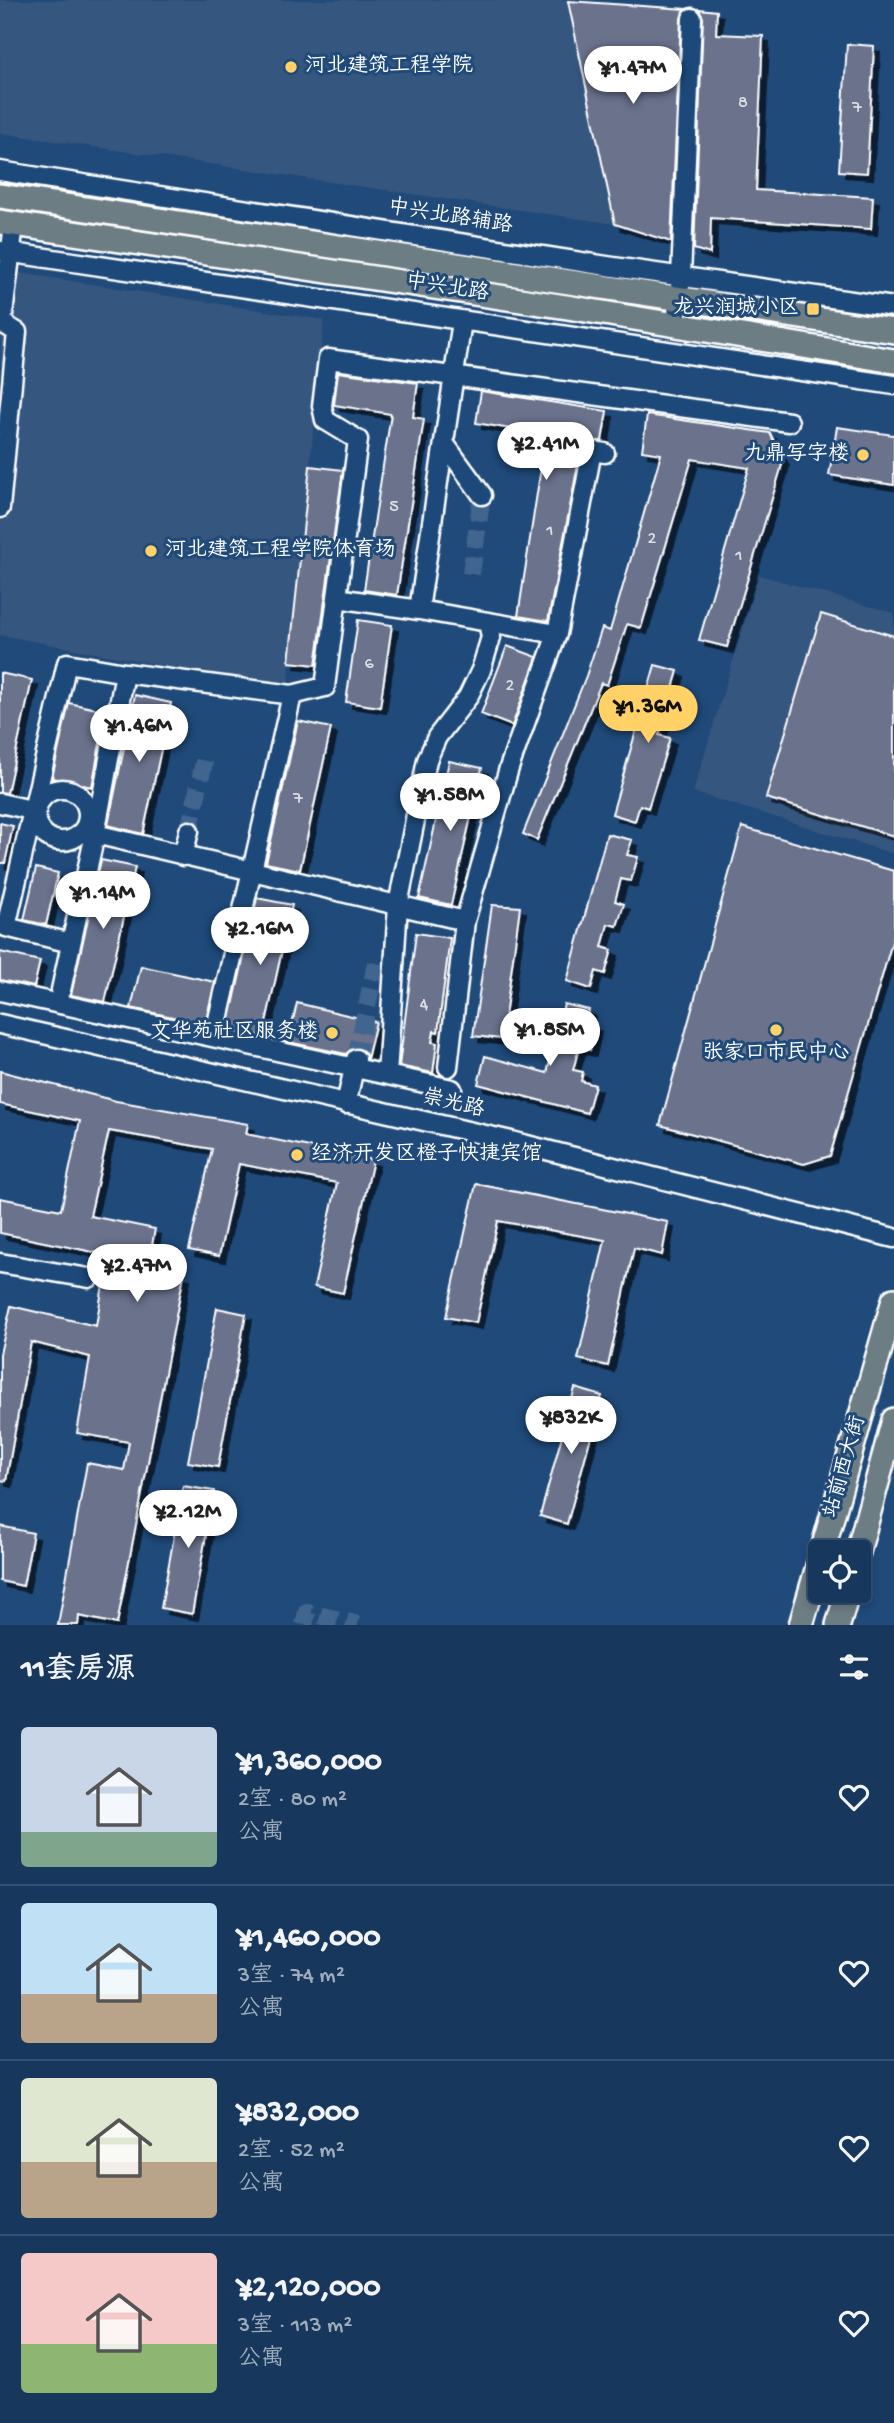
<!DOCTYPE html>
<html lang="zh">
<meta charset="utf-8">
<style>
:root{--surface:#17385c;--page:#203f62;--text:#f1f3f6;--muted:#9eacbb;--line:#365272;--accent:#ffd166}
body{margin:0;font-family:"Gochi Hand","LXGW WenKai TC",sans-serif;background:var(--page);color:var(--text);height:100vh;display:flex;flex-direction:column;font-size:26px;white-space:nowrap}
*{box-sizing:border-box;margin:0}
p{font-size:23px;color:var(--muted)}
.icon{flex:none;width:38px;height:38px;fill:none;stroke:currentColor;stroke-width:2;stroke-linecap:round;stroke-linejoin:round}
.map{position:relative;height:1625px;overflow:hidden}
.panel{display:flex;flex-direction:column;background:var(--surface);flex:1}
.panel>*{flex:none}
.buttons{position:absolute;left:808px;top:1540px;display:grid;gap:14px}
.buttons a{display:grid;place-items:center;width:63px;height:63px;border-radius:7px;background:var(--surface);box-shadow:0 4px 10px #0003,0 0 0 2px var(--line);font-size:35px}
.price{position:absolute;translate:-50% -60px;padding:0 16px;border-radius:24px;background:#fff;color:#222;font-size:23px;line-height:46px;filter:drop-shadow(0 2px 4px #0008)}
.price::after{content:'';position:absolute;left:50%;top:42px;width:21px;height:16px;margin-left:-10px;background:inherit;clip-path:polygon(0 0,100% 0,50% 100%)}
.price.active{background:var(--accent);color:#111}
ul{padding:0;list-style:none}
li{display:flex;align-items:center;gap:21px;height:175px;padding:0 21px}
li+li{border-top:2px solid var(--line)}
li span{display:grid;place-items:center;flex:none;width:196px;height:140px;border-radius:7px;color:#555}
li>.icon{margin-inline-start:auto}
span .icon{width:84px;height:84px;fill:#fffc;stroke-width:1}
li b{font-size:30px}
h2{display:flex;justify-content:space-between;align-items:center;height:84px;padding:0 21px;font-size:30px}
.map>svg:first-child{display:block}
.built{fill:#36567f}
.building{fill:#6b728c;stroke:#fff;stroke-width:2;filter:url(#shadow)}
.lines{fill:none;stroke-linecap:round;stroke-linejoin:round}
.minor-tunnel{stroke:#41658e;stroke-width:18;stroke-dasharray:18 9;stroke-linecap:butt}
.minor-casing{stroke:#fff;stroke-width:23}
.major-casing{stroke:#fff;stroke-width:28}
.minor{stroke:#1f4a7a;stroke-width:18}
.major{stroke:#6d7d84;stroke-width:23}
.poi-dot{fill:#ffd166;stroke:#1f4a7a;stroke-width:2.5}
.labels{text-anchor:middle;dominant-baseline:central;stroke-width:6;stroke-linejoin:round;paint-order:stroke}
.number-label{font-size:18px;fill:#dadce2}
.poi-label{font-size:21px;fill:#fff;stroke:#1f4a7a;text-anchor:start}
.street-label{font-size:21px;fill:#fff;stroke:#1f4a7a}
</style>
<div class="map">
<svg width="894" height="1625" viewBox="0 0 894 1625">
<defs>
<filter id="shadow"><feDropShadow dx="6" dy="6" stdDeviation="0" flood-color="#0009"/></filter>
</defs>
<rect width="100%" height="100%" fill="#1f4a7a"/>
<filter id="ink" filterUnits="userSpaceOnUse"><feTurbulence type="fractalNoise" baseFrequency=".0143" numOctaves="2"/><feDisplacementMap in="SourceGraphic" scale="14" xChannelSelector="R" yChannelSelector="G"/><feConvolveMatrix kernelMatrix="1 2 1 2 8 2 1 2 1" color-interpolation-filters="sRGB"/></filter>
<g filter="url(#ink)">
<path class="built" d="M0,0H568L615,224L0,133Z
M1,270L324,320L288,689L0,635Z
M759,575L894,613V854L693,792Z"/>
<path class="building" d="M568,1L686,9L681,18L671,242L615,224Z
M699,9L717,11L716,34L763,36L756,190L873,197L871,229L711,218L710,254L694,249L703,18Z
M847,44L874,46L867,173L839,171Z
M338,372L418,383L413,417L424,419L397,595L364,590L391,414L334,405Z
M481,391L607,411L602,441H584L581,449L548,621L518,616L546,435L476,423Z
M647,415L770,433L783,460L780,472L727,647L699,640L749,468L692,459L641,628L627,624L607,685L601,683L537,840L523,834L586,676L602,628L610,631L661,454L642,451Z
M837,427L894,435V485L829,475Z
M310,466L343,470L316,665L289,662Z
M821,614L894,636V836L766,798Z
M358,620L392,625L380,707L346,702Z
M507,646L537,657L512,726L481,714Z
M655,665L678,671L673,688L684,690L677,714L667,711L659,735L670,738L648,808L640,805L635,821L612,814Z
M0,673L32,680L7,793L0,792Z
M135,695L171,703L143,834L108,825Z
M69,703L106,711L92,787L52,778Z
M298,721L331,728L300,870L266,863Z
M449,761L482,768L451,905L419,898Z
M0,823L13,826L5,863H0Z
M742,827L894,871V935L830,1156L804,1164L660,1125Z
M607,834L632,840L627,855L638,857L631,881L621,879L615,901L624,904L617,926L608,924L602,947L612,950L605,974L596,971L591,989L567,981Z
M101,860L135,867L105,1002L71,995Z
M36,868L58,873L46,925L24,920Z
M257,898L292,905L263,1036L228,1028Z
M492,905L520,907L502,1039L473,1036Z
M416,933L450,938L438,1032L434,1031L432,1042L437,1043L433,1073L399,1066Z
M0,952L40,961L34,987L0,980Z
M141,966L215,982L205,1024L131,1008Z
M297,1003L376,1022L367,1059L364,1051L358,1048L346,1054L288,1042Z
M564,1004L589,1010L586,1023L595,1026L590,1050L579,1048L573,1070L583,1072L581,1081L595,1085L587,1113L478,1084L485,1056L547,1073Z
M0,1071L116,1101L248,1124L246,1134L373,1160L343,1293L314,1287L337,1183L239,1164L219,1256L189,1250L212,1149L109,1131L90,1216L155,1229L148,1267L184,1274L117,1624L79,1616L78,1625H58L87,1463L124,1470L129,1442L77,1433L90,1357L31,1342L6,1481L0,1480V1354L11,1306L96,1326L108,1255L0,1233V1198L61,1210L80,1121L0,1104Z
M476,1184L668,1222L662,1255L634,1248L608,1366L578,1359L605,1240L498,1221L476,1323L446,1317Z
M217,1308L246,1314L218,1467L188,1462Z
M575,1388L602,1396L567,1524L540,1516Z
M183,1486L214,1491L192,1614L161,1608Z
M0,1526L33,1533L23,1586L0,1581Z"/>
<g class="lines">
<path class="minor-tunnel" d="M471,574L482,495
M189,831L206,753
M356,1059L376,963
M304,1625L307,1612L358,1625"/>
<defs>
<path id="minor" d="M0,171L607,266L894,307
M0,251L894,385
M462,321L419,610L557,634L592,451L605,453
M676,324L681,277L692,18
M444,443L482,495
M0,508L17,332L2,323L14,224
M337,598L419,610
M292,695L125,673L95,834L465,921
M36 815a26 26 0 1 1 52 0a26 26 0 1 1-52 0Z
M0,803L36,811
M183,856L189,831
M71,943L6,927L67,663L125,673
M61,990L95,834L83,832
M0,991L452,1089
M0,1024L507,1140L894,1238
M214,1037L292,695L325,687L358,440L325,420L322,406L328,359L789,422
M448,1067L465,921L509,768L557,634
M387,1075L398,905L427,760L437,737L468,697L481,670L491,637L488,622
M346,1104L356,1059
M0,1263L89,1278"/>
<path id="major" d="M0,196L894,331
M0,222L567,307L894,361
M822,1552L894,1300
M858,1552L894,1420
M801,1625L821,1556
M838,1625L848,1591"/>
</defs>
<use href="#minor" class="minor-casing"/>
<use href="#major" class="major-casing"/>
<use href="#minor" class="minor"/>
<use href="#major" class="major"/>
</g>
</g>
<g class="poi-dot">
<circle cx="291" cy="67" r="7"/>
<rect x="806" y="302" width="14" height="14" rx="3.5"/>
<circle cx="863" cy="455" r="7"/>
<circle cx="151" cy="551" r="7"/>
<circle cx="776" cy="1030" r="7"/>
<circle cx="332" cy="1033" r="7"/>
<circle cx="297" cy="1155" r="7"/>
</g>
<g class="labels">
<g class="number-label">
<text x="743" y="103">8</text>
<text x="857" y="108">7</text>
<text x="394" y="507">5</text>
<text x="550" y="531">1</text>
<text x="652" y="539">2</text>
<text x="739" y="556">1</text>
<text x="369" y="664">6</text>
<text x="510" y="686">2</text>
<text x="298" y="799">7</text>
<text x="424" y="1005">4</text>
</g>
<g class="poi-label">
<text x="305" y="67">河北建筑工程学院</text>
<text x="799" y="309" text-anchor="end">龙兴润城小区</text>
<text x="849" y="455" text-anchor="end">九鼎写字楼</text>
<text x="165" y="551">河北建筑工程学院体育场</text>
<text x="318" y="1033" text-anchor="end">文华苑社区服务楼</text>
<text x="776" y="1054" text-anchor="middle">张家口市民中心</text>
<text x="311" y="1155">经济开发区橙子快捷宾馆</text>
</g>
<g class="street-label">
<text transform="translate(450 218) rotate(9)">中兴北路辅路</text>
<text transform="translate(447 289) rotate(9)">中兴北路</text>
<text transform="translate(453 1105) rotate(13)">崇光路</text>
<text transform="translate(846 1467) rotate(-74)">站前西大街</text>
</g>
</g>
</svg>
<div class="buttons">
<a><svg class="icon" aria-label="locate" viewBox="0 0 24 24"><circle cx="12" cy="12" r="6"/><path d="M12 2v4M12 18v4M2 12h4M18 12h4"/></svg></a>
</div>
<b class="price" style="left:633px;top:106px">¥1.47M</b>
<b class="price" style="left:546px;top:482px">¥2.41M</b>
<b class="price active" style="left:648px;top:745px">¥1.36M</b>
<b class="price" style="left:139px;top:764px">¥1.46M</b>
<b class="price" style="left:450px;top:833px">¥1.58M</b>
<b class="price" style="left:103px;top:931px">¥1.14M</b>
<b class="price" style="left:260px;top:967px">¥2.16M</b>
<b class="price" style="left:550px;top:1068px">¥1.85M</b>
<b class="price" style="left:137px;top:1304px">¥2.47M</b>
<b class="price" style="left:571px;top:1456px">¥832K</b>
<b class="price" style="left:188px;top:1550px">¥2.12M</b>
</div>
<section class="panel">
<h2>11套房源<svg class="icon" aria-label="filters" viewBox="0 0 24 24"><path d="M4 7h16M4 17h16"/><circle cx="9" cy="7" r="2"/><circle cx="15" cy="17" r="2"/></svg></h2>
<ul>
<li><span style="background:linear-gradient(#c9d6e8 75%,#7fa58c 0)"><svg class="icon" aria-label="home" viewBox="0 0 24 24"><path d="M3 11l9-7 9 7M6 9v11h12V9"/></svg></span><div><b>¥1,360,000</b><p>2室 · 80 m²</p><p>公寓</p></div><svg class="icon" aria-label="heart" viewBox="0 0 24 24"><path d="M12 20l-8-8c-3-5 5-10 8-4 3-6 11-1 8 4z"/></svg></li>
<li><span style="background:linear-gradient(#bfe0f5 65%,#b9a48a 0)"><svg class="icon" aria-label="home" viewBox="0 0 24 24"><path d="M3 11l9-7 9 7M6 9v11h12V9"/></svg></span><div><b>¥1,460,000</b><p>3室 · 74 m²</p><p>公寓</p></div><svg class="icon" aria-label="heart" viewBox="0 0 24 24"><path d="M12 20l-8-8c-3-5 5-10 8-4 3-6 11-1 8 4z"/></svg></li>
<li><span style="background:linear-gradient(#dfe7d0 60%,#b9a48a 0)"><svg class="icon" aria-label="home" viewBox="0 0 24 24"><path d="M3 11l9-7 9 7M6 9v11h12V9"/></svg></span><div><b>¥832,000</b><p>2室 · 52 m²</p><p>公寓</p></div><svg class="icon" aria-label="heart" viewBox="0 0 24 24"><path d="M12 20l-8-8c-3-5 5-10 8-4 3-6 11-1 8 4z"/></svg></li>
<li><span style="background:linear-gradient(#f6c9c9 65%,#8fb573 0)"><svg class="icon" aria-label="home" viewBox="0 0 24 24"><path d="M3 11l9-7 9 7M6 9v11h12V9"/></svg></span><div><b>¥2,120,000</b><p>3室 · 113 m²</p><p>公寓</p></div><svg class="icon" aria-label="heart" viewBox="0 0 24 24"><path d="M12 20l-8-8c-3-5 5-10 8-4 3-6 11-1 8 4z"/></svg></li>
</ul>
</section>
